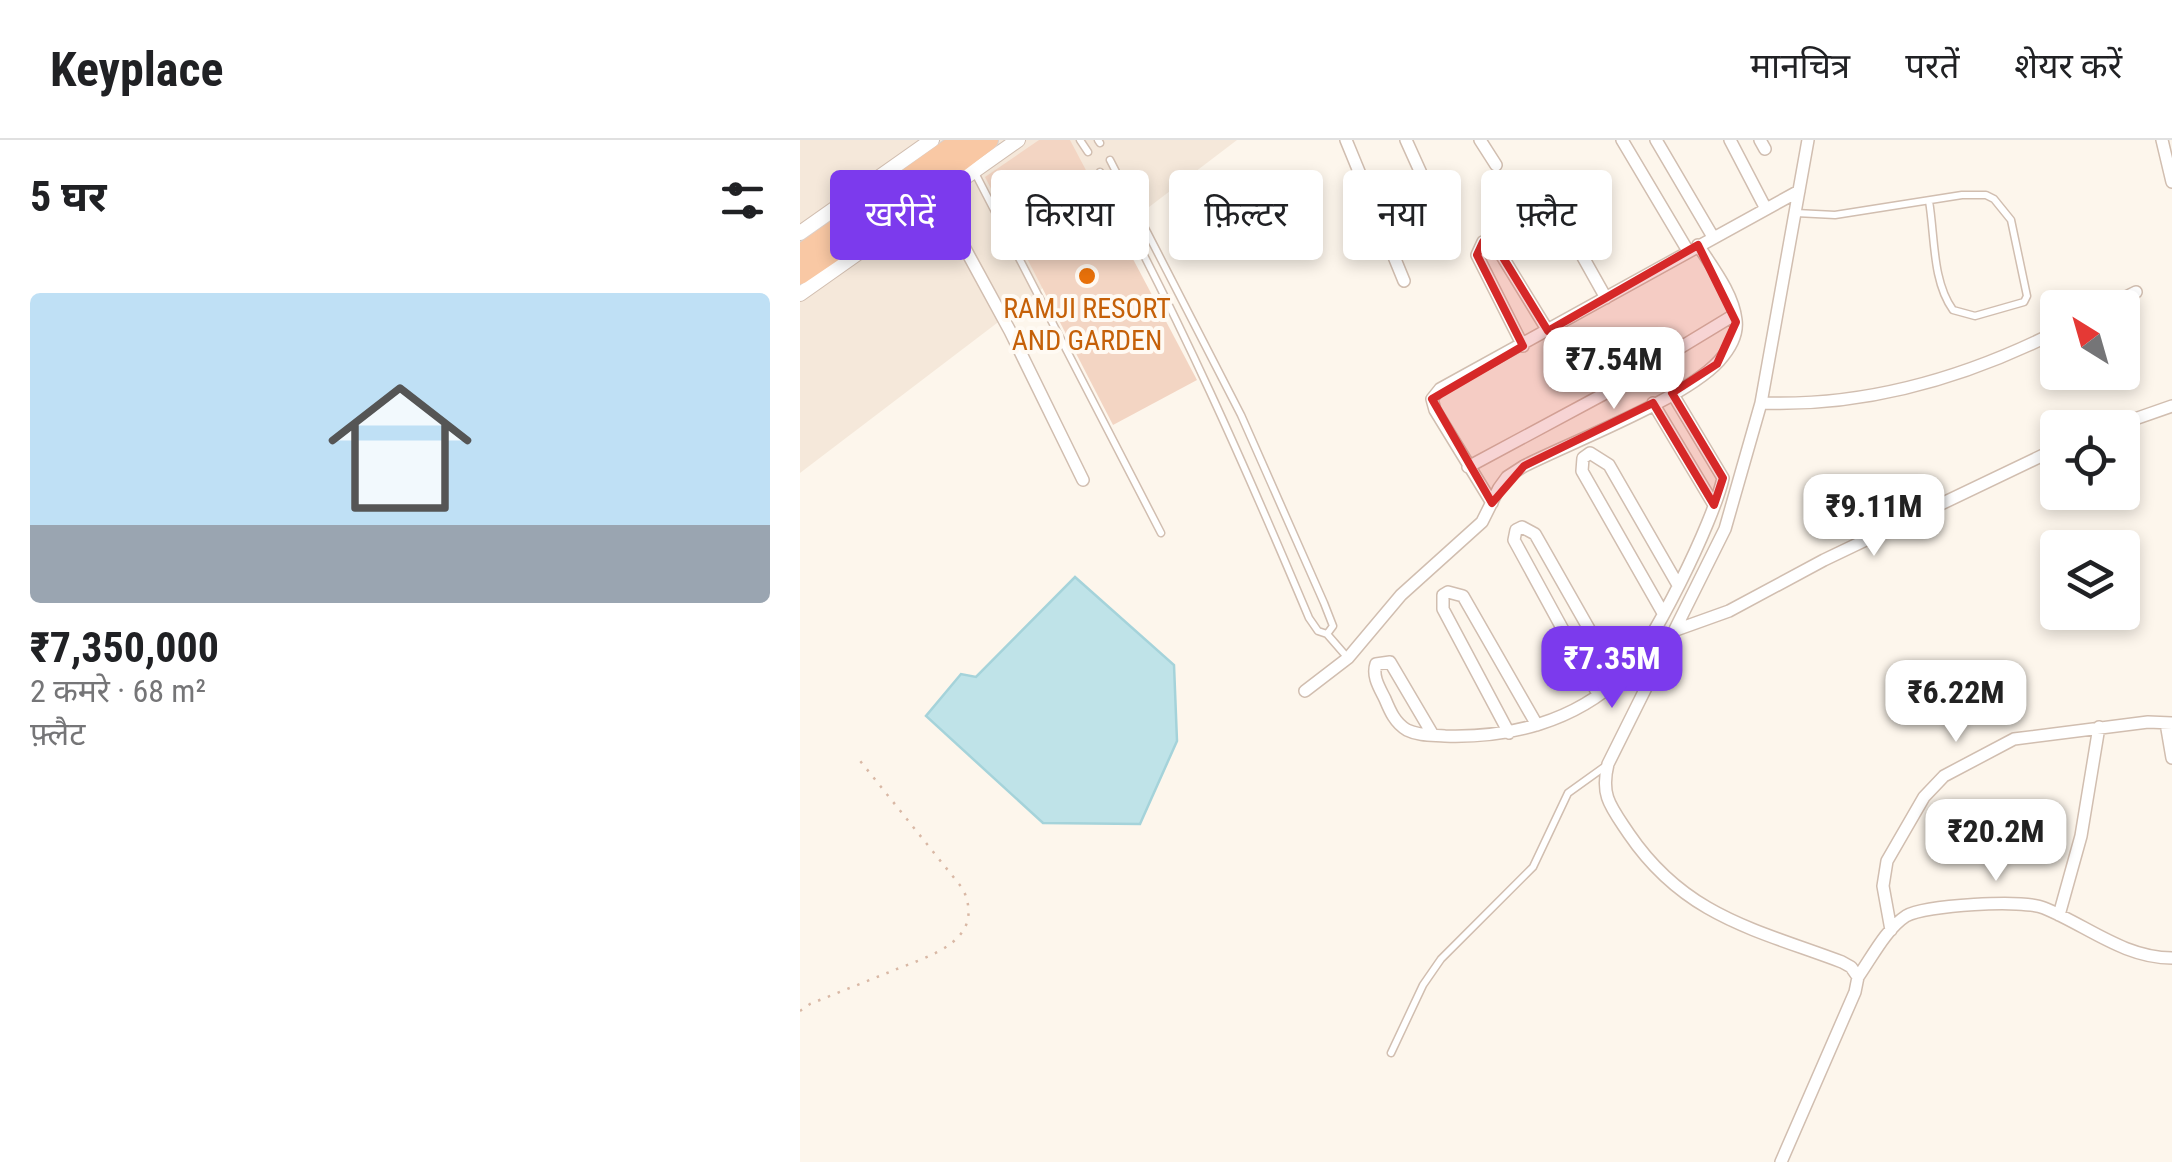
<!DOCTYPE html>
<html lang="hi">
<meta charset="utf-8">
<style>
:root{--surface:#fff;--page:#f2f2f2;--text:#202124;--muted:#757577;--line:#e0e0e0;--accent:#7c3aed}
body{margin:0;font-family:"Roboto Condensed","Noto Sans Devanagari",sans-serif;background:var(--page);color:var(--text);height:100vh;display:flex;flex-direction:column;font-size:38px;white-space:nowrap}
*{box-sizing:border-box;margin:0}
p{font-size:32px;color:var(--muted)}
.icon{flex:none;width:55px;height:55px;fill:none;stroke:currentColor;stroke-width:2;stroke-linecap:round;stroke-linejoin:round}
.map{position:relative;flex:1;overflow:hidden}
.details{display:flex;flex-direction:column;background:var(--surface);width:800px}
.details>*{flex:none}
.hud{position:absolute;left:30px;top:30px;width:950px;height:90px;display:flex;gap:20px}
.needle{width:65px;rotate:323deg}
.fabs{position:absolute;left:1240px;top:150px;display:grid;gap:20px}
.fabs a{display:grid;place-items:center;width:100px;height:100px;border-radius:10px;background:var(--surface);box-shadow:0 5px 15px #0003;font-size:50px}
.price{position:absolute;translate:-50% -85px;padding:0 22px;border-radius:20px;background:#fff;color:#222;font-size:32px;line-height:65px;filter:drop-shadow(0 2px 5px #0008)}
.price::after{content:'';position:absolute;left:50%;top:60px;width:30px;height:22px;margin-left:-15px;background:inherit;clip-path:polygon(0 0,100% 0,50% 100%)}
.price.on{background:var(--accent);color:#fff}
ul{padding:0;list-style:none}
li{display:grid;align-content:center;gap:20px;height:530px;padding:0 30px}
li+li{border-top:2px solid var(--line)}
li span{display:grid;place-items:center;height:310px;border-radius:10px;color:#555}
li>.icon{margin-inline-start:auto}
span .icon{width:180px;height:180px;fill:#fffc;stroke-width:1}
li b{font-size:42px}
h2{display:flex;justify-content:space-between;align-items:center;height:120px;padding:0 30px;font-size:42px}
.chip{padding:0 35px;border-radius:10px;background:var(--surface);box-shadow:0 5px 15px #0003;font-size:35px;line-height:90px}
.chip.on{background:var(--accent);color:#fff}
header{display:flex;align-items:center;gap:60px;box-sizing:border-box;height:140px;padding:0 50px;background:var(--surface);border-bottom:2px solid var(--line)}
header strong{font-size:48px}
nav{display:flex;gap:55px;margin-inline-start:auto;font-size:35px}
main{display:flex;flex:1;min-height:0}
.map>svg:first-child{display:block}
.residential{fill:#f5e8da}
.water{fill:#bfe3e8;stroke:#a5d3da;stroke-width:2.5}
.building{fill:#f3d5c3}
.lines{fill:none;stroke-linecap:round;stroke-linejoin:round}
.service-casing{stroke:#d1beb0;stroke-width:9}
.minor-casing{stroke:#d1beb0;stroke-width:14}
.tertiary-casing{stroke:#d1beb0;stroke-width:16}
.trunk-casing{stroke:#dad1cd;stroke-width:22}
.path{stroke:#d9b8a5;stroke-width:2.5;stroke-dasharray:2.5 8;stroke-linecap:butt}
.service{stroke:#fff;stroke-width:6}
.minor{stroke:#fff;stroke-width:11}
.tertiary{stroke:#fff;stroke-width:14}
.trunk{stroke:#f9c8a4;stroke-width:20}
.marked{fill:#d62828;fill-opacity:0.2;stroke:#d62828;stroke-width:8;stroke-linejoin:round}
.food-dot{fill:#e8710a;stroke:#fffaf3;stroke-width:4}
.labels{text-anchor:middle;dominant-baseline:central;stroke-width:8;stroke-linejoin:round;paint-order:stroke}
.food-label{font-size:28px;fill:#c56008;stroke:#fffaf3}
</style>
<header>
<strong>Keyplace</strong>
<nav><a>मानचित्र</a><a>परतें</a><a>शेयर करें</a></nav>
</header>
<main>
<section class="details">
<h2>5 घर<svg class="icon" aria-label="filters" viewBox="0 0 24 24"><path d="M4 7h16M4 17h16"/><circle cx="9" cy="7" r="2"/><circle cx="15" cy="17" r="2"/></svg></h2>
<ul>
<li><span style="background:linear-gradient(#bfe0f5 75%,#9aa5b1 0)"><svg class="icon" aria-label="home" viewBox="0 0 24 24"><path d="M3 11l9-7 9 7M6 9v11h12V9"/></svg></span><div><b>₹7,350,000</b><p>2 कमरे · 68 m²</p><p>फ़्लैट</p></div></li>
</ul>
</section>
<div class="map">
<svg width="1372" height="1022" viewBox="0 0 1372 1022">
<rect width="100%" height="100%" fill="#fdf6ec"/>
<path class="residential" d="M0,0H437L0,333Z"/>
<path class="water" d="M275,437L374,525L377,601L340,684L243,683L126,576L161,534L176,537Z"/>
<path class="building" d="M239,0H270L397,240L313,285L185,37Z"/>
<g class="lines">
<defs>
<path id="service" d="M280,0L288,12
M298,0L300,3
M174,31L361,393
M300,32C379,176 445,326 509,478L518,491L527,494L533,486L524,463L441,275L310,20
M996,73L1035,75L1162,55H1186L1194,59L1211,80L1227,156L1224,162L1175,176L1153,170C1132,141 1135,96 1129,61
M527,494L547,517
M591,913L623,845L641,819L733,727L768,653L807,625"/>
<path id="minor" d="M546,0L604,141
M606,0L634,62
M680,0L696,25
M822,0L888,111
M856,0L913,97
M930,0L966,69
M960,0L965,9
M1362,0L1372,42
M738,37L806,158
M137,57L210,191L283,340
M1304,168L1336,152
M723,206L677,115L683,102H691L699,111L748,191
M853,263L914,365
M961,263C1065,267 1165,238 1258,191
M1309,288L1372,266
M668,327L802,255L934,175
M692,363L635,270L632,259L640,249L999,51
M863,473L782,331L783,318L790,313L809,325L878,445
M876,490L929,471L1024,420L1258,308
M505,551L548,518L601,455L682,382L699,348L707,337L724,326C774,301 884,259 919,221C929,210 938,195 936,180C933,153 912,127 898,105
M798,554L714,400L716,390L722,387L735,394L818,540
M1366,583L1372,618
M709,593L643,469V455L648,452L663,456L737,585
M633,595L590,522L576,524C572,536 579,547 585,559C590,571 595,583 607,590C619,596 632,595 645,596C709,598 774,582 822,536C852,508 914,380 923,338L872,253
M1259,775L1281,696L1299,587
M1091,790L1083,746L1087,721L1124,657L1144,636L1214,599L1348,582L1372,583
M1058,837C1072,817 1086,789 1106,776C1125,765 1223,759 1244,768C1286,785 1324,818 1372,818
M981,1022L1055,852L1058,837L1051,827L1042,822C954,789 885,776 829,694C811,667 800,656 808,624L925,389L961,263L1008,0"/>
<path id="tertiary" d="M0,93L132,0
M0,154L218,0"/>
<path id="trunk" d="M0,115L162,0
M0,134L106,62L188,0"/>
</defs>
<use href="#service" class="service-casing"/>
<use href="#minor" class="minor-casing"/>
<use href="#tertiary" class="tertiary-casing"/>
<use href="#trunk" class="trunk-casing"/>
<path class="path" d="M0,871L10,864C37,853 65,842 92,831C128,816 187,802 163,749L57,617"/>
<use href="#service" class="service"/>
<use href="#minor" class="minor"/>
<use href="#tertiary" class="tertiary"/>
<use href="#trunk" class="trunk"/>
</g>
<path class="marked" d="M683,102L699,111L748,191L898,105L936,182L917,224L872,253L923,338L914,365L853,263L724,326L692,363L632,259L723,206L677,115Z"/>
<circle class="food-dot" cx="287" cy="136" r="10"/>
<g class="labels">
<g class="food-label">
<text x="287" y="168">RAMJI RESORT<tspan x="287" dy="32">AND GARDEN</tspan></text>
</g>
</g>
</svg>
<div class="fabs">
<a><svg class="needle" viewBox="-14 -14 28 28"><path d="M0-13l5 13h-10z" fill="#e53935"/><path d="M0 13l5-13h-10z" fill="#757577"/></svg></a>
<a><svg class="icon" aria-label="locate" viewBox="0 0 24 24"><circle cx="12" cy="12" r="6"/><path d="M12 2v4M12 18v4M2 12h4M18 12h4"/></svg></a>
<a><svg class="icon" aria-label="layers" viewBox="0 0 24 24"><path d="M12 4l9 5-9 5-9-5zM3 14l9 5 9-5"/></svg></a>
</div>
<b class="price" style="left:814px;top:272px">₹7.54M</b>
<b class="price" style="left:1074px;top:419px">₹9.11M</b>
<b class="price on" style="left:812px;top:571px">₹7.35M</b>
<b class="price" style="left:1156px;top:605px">₹6.22M</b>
<b class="price" style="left:1196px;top:744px">₹20.2M</b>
<div class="hud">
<a class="chip on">खरीदें</a>
<a class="chip">किराया</a>
<a class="chip">फ़िल्टर</a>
<a class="chip">नया</a>
<a class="chip">फ़्लैट</a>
</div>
</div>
</main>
